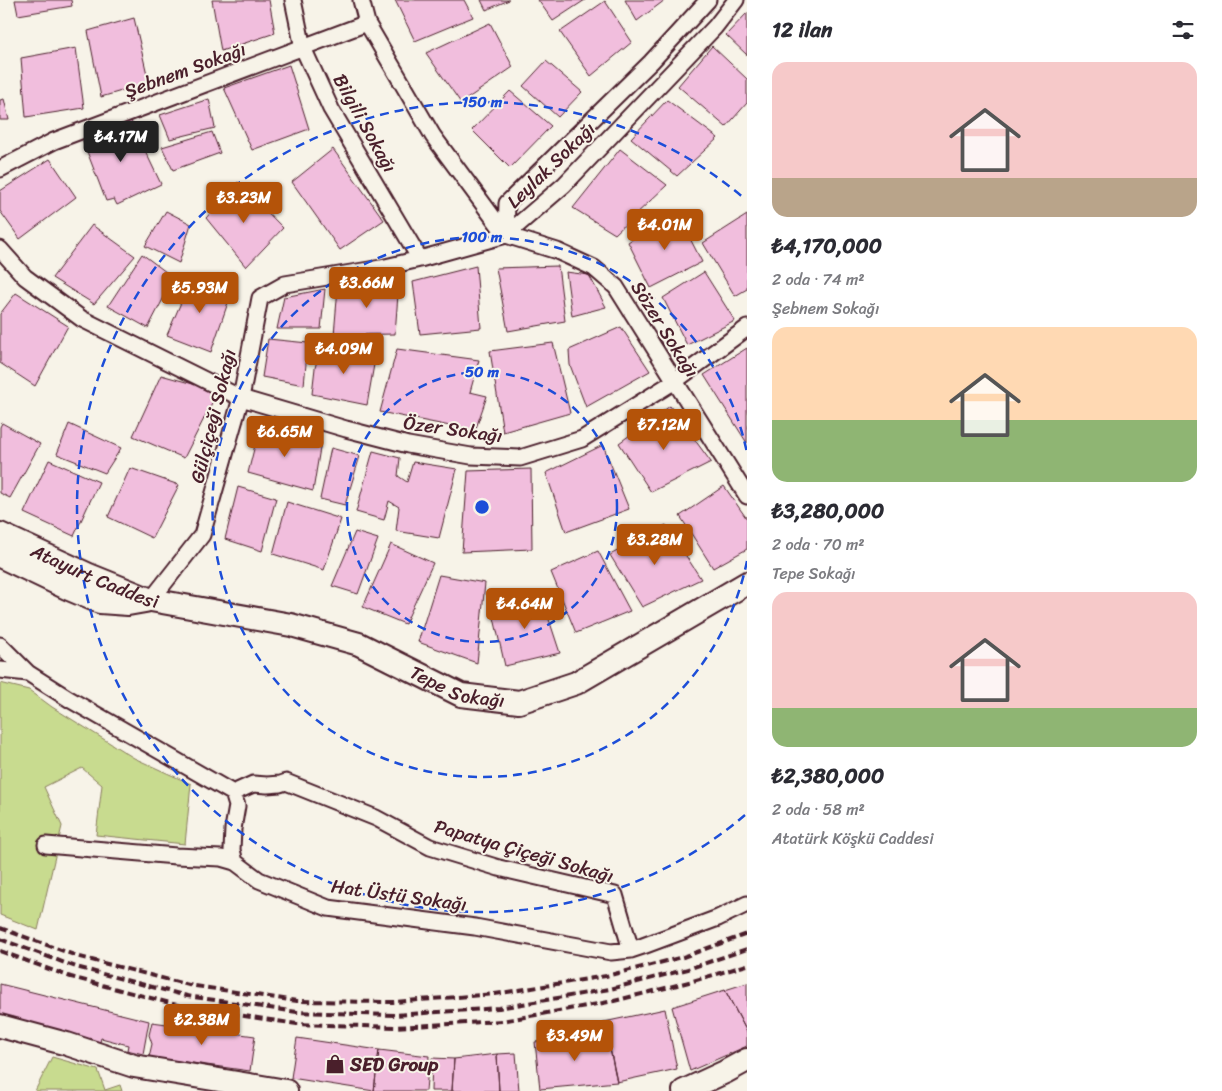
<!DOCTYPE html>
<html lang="tr">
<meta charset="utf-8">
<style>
:root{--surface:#fff;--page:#f7f7f7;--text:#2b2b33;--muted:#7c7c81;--accent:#b45309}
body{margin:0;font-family:Sriracha,sans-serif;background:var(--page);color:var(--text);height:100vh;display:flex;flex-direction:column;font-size:19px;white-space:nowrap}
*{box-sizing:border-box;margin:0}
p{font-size:16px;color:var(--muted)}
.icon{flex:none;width:28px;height:28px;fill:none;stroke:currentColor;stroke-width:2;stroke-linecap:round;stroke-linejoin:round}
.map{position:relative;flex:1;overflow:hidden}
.side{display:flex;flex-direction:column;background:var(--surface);width:475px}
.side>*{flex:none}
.price{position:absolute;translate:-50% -42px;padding:0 11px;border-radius:5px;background:var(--accent);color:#fff;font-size:16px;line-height:32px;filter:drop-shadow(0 1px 2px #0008)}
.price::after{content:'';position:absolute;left:50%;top:30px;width:15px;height:11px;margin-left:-8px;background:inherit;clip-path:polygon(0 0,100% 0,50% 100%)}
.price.on{background:#222;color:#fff}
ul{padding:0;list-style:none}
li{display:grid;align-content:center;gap:10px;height:265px;padding:0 25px}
li span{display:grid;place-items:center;height:155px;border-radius:15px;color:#555}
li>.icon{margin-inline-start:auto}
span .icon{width:90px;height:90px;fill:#fffc;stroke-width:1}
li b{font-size:21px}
h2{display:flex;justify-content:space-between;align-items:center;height:60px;padding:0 25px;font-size:21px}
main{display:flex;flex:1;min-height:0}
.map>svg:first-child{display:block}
.green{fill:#c8db8f;stroke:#897d5d}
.building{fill:#f1bedd;stroke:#4a1f2b}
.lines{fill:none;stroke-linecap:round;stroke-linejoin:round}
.minor-casing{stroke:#4a1f2b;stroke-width:19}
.secondary-casing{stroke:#4a1f2b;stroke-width:26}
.minor{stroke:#f7f3e8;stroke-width:15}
.secondary{stroke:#f7f3e8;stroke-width:22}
.rail{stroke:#4a1f2b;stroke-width:4;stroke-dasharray:8 4;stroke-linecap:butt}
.ring{fill:none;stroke:#1d4ed8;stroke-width:2.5;stroke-dasharray:9 6}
.labels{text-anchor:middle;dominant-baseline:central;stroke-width:4;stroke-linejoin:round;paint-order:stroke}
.street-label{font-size:19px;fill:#4a1f2b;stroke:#f7f3e8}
.poi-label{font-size:19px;font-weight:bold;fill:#4a1f2b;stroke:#f7f3e8;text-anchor:start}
.centre{fill:#1d4ed8;stroke:#f7f3e8;stroke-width:2.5}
.ring-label{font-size:15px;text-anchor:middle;font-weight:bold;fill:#1d4ed8;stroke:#f7f3e8;stroke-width:4;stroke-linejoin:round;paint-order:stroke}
</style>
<main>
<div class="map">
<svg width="747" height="1091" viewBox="0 0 747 1091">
<rect width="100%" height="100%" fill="#f7f3e8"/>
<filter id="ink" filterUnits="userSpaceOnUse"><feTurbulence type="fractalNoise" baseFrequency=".02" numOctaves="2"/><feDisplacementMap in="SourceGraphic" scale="10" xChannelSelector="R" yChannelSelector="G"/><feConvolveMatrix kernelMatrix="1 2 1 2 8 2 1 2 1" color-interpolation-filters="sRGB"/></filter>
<g filter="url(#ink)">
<path class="green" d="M0,683L29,690L52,707L134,758L191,784L185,844L96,835L102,785L82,768L44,787L62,826L38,930L0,915Z
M52,1057L98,1070L105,1090L120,1085L122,1091H35Z"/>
<path class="building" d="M15,0H71L72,6L18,15Z
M212,0H269L275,33L221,51Z
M395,0H464L473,17L415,41Z
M481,0H509L486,10Z
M538,0H585L553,21Z
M625,0H665L637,21Z
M605,1L632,42L591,76L560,32Z
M747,13V55L726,35Z
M134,18L149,83L101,97L88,31Z
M490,23L513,67L461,103L426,53Z
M712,46L747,79V103L726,127L678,86Z
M76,48L84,108L26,117L21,58Z
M546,61L582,92L558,117L523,86Z
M289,65L309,129L252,150L224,88Z
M510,91L551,126L510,168L472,130Z
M4,99L9,120H0V100Z
M209,99L215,128L170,139L160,115Z
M667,100L718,138L677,176L631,138Z
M130,119L161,184L117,205L114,199L106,201L83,141Z
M212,132L220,153L173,170L162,147Z
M333,149L384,220L340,250L292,182Z
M620,149L667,185L615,234L573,208Z
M50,159L76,197L20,239L0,211V191Z
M238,182L283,228L246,267L206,218Z
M166,211L191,224L179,263L145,246Z
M676,211L702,262L651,288L628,242Z
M747,215V289L735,296L703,243Z
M92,225L135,256L94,304L52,278Z
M142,254L174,278L148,328L108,306Z
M476,266L481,328L420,334L413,282Z
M558,266L565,321L508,331L496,268Z
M566,272L589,275L606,307L572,316Z
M704,272L735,321L687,345L663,298Z
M192,277L232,291L211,352L167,335Z
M399,281L395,334L334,335L338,288Z
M325,289L321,329H277L284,297Z
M16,293L68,326L35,386L0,363V314Z
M621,327L650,371L586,407L570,365L569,350Z
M268,339L308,343L304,385L262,377Z
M553,343L570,413L503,432L490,351Z
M747,348V443L704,375Z
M320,349L376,353L367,405L312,394L315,368Z
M397,349L479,360L470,392L487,396L475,431L380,412Z
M161,375L218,391L184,458L133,436Z
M670,406L711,462L651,492L619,443Z
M2,423L40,444L10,498L0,493V427Z
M69,424L121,448L105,473L57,454Z
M260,425L321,442L313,491L248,473Z
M603,445L629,509L566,532L546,473Z
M331,448L360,456L345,505L320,499Z
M373,451L400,458L398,476L407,482L413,462L457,469L439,538L396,531L399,507L389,501L384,520L356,512Z
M49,460L99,482L74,536L24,513Z
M130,468L179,485L152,538L108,517Z
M531,469L532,549L462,552L468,471Z
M724,486L747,519V549L713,568L680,516Z
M238,487L276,498L262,551L225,539Z
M287,502L341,519L324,570L273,554Z
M666,525L701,579L642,607L610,555Z
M355,532L378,539L358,594L332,586Z
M391,544L433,563L405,624L363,607Z
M598,551L630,611L576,633L551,572Z
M439,575L485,583L477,663L418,642Z
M540,592L560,653L505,666L492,609Z
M747,983V1032L725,990Z
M0,984L149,1021L143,1054L127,1050L128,1045L101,1038L100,1042L0,1014Z
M725,990L747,1032V1046L690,1071L672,1007Z
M665,1009L677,1069L617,1082L604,1022Z
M152,1022L255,1036L250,1071L149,1057L152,1044L149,1035Z
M607,1033L617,1082L540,1089L535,1042Z
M297,1038L379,1050L374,1091L291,1078Z
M379,1050L429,1056L426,1091H374Z
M516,1053L519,1091H499L497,1054Z
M497,1054L499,1091H452L454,1059Z
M432,1058L454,1059L452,1091H431Z"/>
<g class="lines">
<defs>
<path id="minor" d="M293,0L303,48L331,109L420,259
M361,0L367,23L433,136L506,235
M0,169L54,141L367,23
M506,235L557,251L594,268L616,287L747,496
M506,235L507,203L651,62L708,0
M0,249L25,277L82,319L241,398L346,429L408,445L471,456L520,458L582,439L675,381L747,328
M151,600L202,535L241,398L260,298L285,284L381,268L420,259L506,235L564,185L715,27L736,0
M0,645L28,673L69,699L233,793L237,806L233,829L232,850L235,862
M0,670L28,673
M233,793L253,784L267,785L280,784L286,782L376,818L430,847L499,868L615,895L631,950
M46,845L176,856L221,858L235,862L259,880L328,908L475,927L611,952L631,950L643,946L718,918L747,904"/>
<g id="secondary">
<path id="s1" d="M0,534L89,575L151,600L291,625L359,644L461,695L519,702L576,683L747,583"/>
<path d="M0,556L67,588L100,602L128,604L145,601"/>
<path d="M0,1026L67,1044L134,1066L286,1091"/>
<path d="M684,1091L725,1072L747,1060"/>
</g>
</defs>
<use href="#minor" class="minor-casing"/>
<use href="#secondary" class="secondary-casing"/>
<use href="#minor" class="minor"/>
<use href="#secondary" class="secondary"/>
<path class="rail" d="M0,928L80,957L189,985L297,1001L394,1002L495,994L606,976L683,957L747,934
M0,939L76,967L187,996L297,1012L394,1015L499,1008L610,989L688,969L747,949
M0,951L71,977L185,1007L297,1024L395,1027L502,1021L614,1001L693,981L747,965"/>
</g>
</g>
<g class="ring">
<circle cx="482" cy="507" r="135"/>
<path d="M747 561A270 270 0 1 1 747 453"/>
<path d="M745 815A405 405 0 1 1 745 199"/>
</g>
<defs>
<symbol id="shop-bare" viewBox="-9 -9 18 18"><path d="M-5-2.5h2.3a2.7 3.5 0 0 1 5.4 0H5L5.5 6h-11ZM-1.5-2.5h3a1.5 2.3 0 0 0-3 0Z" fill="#4a1f2b" stroke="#f7f3e8" stroke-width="2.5" paint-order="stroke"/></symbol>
</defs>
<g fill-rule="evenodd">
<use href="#shop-bare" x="321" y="1050" width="28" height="28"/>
</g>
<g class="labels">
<g class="street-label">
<text transform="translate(185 70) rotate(-20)">Şebnem Sokağı</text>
<text transform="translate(365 123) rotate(61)">Bilgili Sokağı</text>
<text transform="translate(551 165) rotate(-44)">Leylak Sokağı</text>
<text transform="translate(665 329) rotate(58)">Sözer Sokağı</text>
<text transform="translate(213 416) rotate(-76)">Gülçiçeği Sokağı</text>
<text transform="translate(453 429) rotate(8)">Özer Sokağı</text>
<text stroke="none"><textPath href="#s1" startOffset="104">Atayurt Caddesi</textPath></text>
<text stroke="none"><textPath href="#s1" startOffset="486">Tepe Sokağı</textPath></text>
<text transform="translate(524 851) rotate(16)">Papatya Çiçeği Sokağı</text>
<text transform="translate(399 895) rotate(8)">Hat Üstü Sokağı</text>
</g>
<g class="poi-label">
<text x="350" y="1064">SED Group</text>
</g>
</g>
<circle cx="482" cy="507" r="8" class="centre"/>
<g class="ring-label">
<text x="482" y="107">150 m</text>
<text x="482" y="242">100 m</text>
<text x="482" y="377">50 m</text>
</g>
</svg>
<b class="price on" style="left:121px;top:163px">₺4.17M</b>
<b class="price" style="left:244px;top:224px">₺3.23M</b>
<b class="price" style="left:665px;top:251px">₺4.01M</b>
<b class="price" style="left:367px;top:309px">₺3.66M</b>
<b class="price" style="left:200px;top:314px">₺5.93M</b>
<b class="price" style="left:344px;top:375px">₺4.09M</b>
<b class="price" style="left:664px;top:451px">₺7.12M</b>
<b class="price" style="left:285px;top:458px">₺6.65M</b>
<b class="price" style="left:655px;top:566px">₺3.28M</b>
<b class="price" style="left:525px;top:630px">₺4.64M</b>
<b class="price" style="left:202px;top:1046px">₺2.38M</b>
<b class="price" style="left:575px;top:1062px">₺3.49M</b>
</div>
<section class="side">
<h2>12 ilan<svg class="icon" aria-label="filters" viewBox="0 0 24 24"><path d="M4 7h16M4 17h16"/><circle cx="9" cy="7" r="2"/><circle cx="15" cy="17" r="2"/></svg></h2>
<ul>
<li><span style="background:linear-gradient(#f6c9c9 75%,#b9a48a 0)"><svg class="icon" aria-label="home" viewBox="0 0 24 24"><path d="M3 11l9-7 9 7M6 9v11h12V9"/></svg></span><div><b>₺4,170,000</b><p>2 oda · 74 m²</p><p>Şebnem Sokağı</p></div></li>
<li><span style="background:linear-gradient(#ffd9b3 60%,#8fb573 0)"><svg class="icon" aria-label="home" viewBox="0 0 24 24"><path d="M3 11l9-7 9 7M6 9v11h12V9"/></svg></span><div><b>₺3,280,000</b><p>2 oda · 70 m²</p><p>Tepe Sokağı</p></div></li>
<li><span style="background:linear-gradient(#f6c9c9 75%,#8fb573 0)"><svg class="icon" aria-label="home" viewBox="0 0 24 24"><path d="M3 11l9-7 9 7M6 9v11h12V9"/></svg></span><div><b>₺2,380,000</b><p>2 oda · 58 m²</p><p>Atatürk Köşkü Caddesi</p></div></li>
</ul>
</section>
</main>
